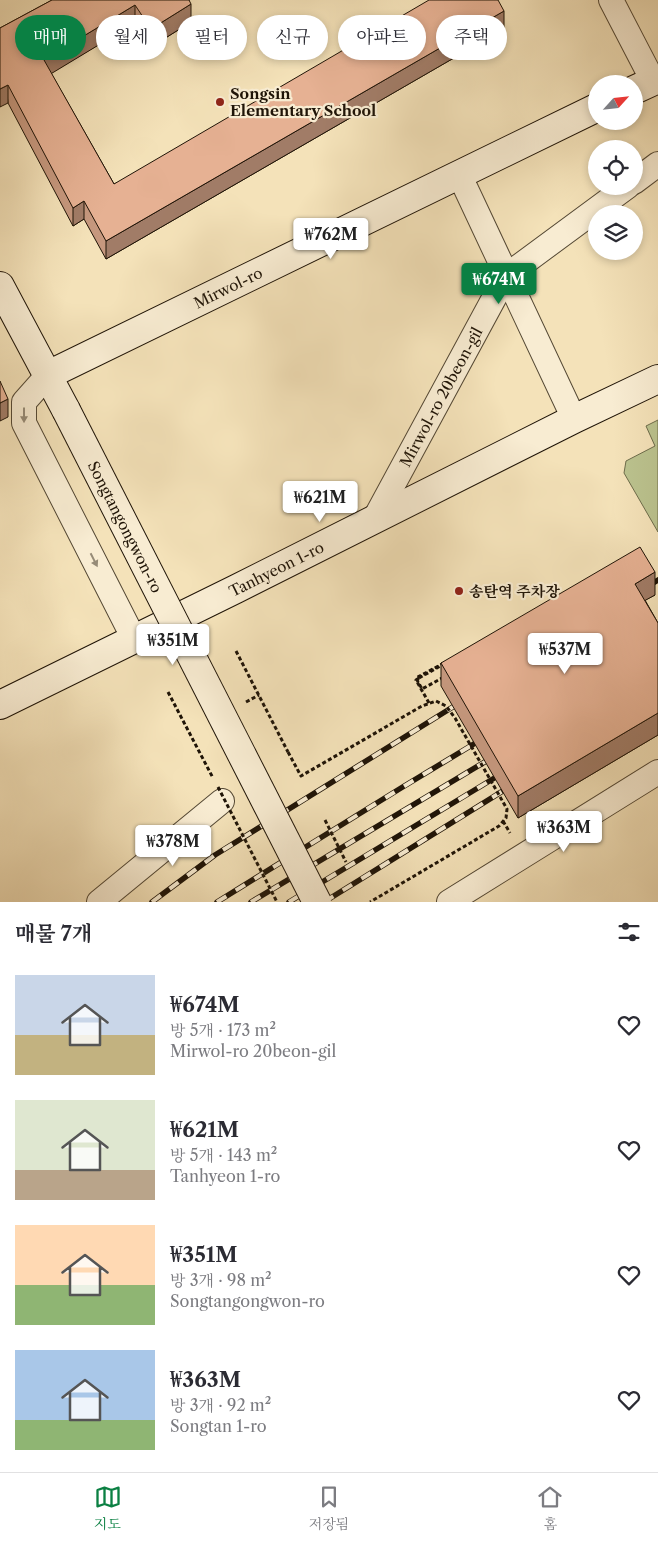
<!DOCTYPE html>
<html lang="ko">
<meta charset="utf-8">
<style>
:root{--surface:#fff;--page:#f2f2f3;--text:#2b2b33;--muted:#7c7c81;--line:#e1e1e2;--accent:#0b8043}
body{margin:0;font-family:"Libre Caslon Text","Noto Serif KR",serif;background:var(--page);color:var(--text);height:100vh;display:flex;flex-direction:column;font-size:19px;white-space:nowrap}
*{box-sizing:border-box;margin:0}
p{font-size:16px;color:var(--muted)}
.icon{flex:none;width:28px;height:28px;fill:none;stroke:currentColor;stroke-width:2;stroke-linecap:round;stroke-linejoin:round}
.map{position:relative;height:902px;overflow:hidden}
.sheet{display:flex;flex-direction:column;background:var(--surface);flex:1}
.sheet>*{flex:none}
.banner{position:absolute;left:15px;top:15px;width:629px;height:45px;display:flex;gap:10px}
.needle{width:32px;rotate:63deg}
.tools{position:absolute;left:588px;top:75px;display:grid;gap:10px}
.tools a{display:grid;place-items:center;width:55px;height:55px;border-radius:50%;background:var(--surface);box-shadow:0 2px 8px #0003;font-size:25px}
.price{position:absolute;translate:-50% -42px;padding:0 11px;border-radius:5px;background:#fff;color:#222;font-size:16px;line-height:32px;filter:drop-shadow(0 1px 2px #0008)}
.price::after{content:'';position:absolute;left:50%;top:30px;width:15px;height:11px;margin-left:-8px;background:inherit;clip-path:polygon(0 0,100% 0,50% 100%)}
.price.selected{background:var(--accent);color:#fff}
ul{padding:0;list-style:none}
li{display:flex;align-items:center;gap:15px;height:125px;padding:0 15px}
li span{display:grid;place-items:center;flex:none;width:140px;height:100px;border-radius:0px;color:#555}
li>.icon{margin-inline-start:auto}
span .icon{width:60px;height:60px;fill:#fffc;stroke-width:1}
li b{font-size:21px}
h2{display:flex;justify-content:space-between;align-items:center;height:60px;padding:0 15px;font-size:21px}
.pill{padding:0 18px;border-radius:22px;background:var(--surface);box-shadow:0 2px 8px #0003;font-size:18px;line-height:45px}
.pill.selected{background:var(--accent);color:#fff}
.tab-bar{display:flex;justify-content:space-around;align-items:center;height:70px;border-top:1px solid var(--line);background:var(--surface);font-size:14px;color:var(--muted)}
.tab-bar a{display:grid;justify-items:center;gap:2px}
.tab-bar .selected{color:var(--accent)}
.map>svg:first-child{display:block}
.park{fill:#bbc38f;stroke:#6d6c4b}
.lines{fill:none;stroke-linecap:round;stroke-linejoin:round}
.street-casing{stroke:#544834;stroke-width:26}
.secondary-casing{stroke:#1f1407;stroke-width:30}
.path{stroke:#1f1407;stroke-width:3;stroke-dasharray:4 2.5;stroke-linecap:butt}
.street{stroke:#f8ecd2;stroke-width:24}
.secondary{stroke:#f8ecd2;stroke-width:28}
.rail-casing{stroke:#1f1407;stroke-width:5.5}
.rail{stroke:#f8ecd2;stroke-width:4;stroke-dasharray:11;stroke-linecap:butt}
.secondary-bridge-casing{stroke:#1f1407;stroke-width:30;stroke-linecap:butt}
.path-bridge{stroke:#1f1407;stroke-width:3;stroke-dasharray:4 2.5;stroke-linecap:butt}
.secondary-bridge{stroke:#f8ecd2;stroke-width:28}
.wall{fill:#c6987e;stroke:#1f1407}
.shaded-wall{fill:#a17c67;stroke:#1f1407}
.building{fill:#e6b193;stroke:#1f1407}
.oneway{fill:#968b77}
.poi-dot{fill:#8f2418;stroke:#f8ecd2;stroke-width:2}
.labels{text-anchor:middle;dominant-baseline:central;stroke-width:4.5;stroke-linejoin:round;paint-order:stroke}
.poi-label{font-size:15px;font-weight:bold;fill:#1f1407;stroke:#f8ecd2;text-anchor:start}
.street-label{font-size:15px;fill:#1f1407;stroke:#f8ecd2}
</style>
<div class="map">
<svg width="658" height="902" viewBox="0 0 658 902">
<rect width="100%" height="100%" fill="#f4e2b9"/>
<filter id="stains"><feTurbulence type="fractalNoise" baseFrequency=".004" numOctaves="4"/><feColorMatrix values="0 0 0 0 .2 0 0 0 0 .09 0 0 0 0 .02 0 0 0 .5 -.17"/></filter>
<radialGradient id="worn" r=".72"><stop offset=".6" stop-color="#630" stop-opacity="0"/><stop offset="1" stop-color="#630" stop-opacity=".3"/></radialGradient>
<path class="park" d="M658,420V532L624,473L626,461L655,446L646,426Z"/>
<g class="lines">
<defs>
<g id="street">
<path d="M611,0L653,81"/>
<path d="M459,174L574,419"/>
<path d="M634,182L658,164"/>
<path d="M48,375L24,402V423L134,639"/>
<path id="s1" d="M374,520L506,276L628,186"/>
<path d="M99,902L222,801"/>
<path d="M449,902L658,772"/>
</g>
<g id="secondary">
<path d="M634,90L658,79"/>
<path d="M0,286L66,410"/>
<path id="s2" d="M48,375L596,108"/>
<path id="s3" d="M0,705L236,589L574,419L658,379"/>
</g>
</defs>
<use href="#street" class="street-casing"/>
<use href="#secondary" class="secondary-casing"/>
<path class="path" d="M236,651L288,752
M444,663L416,678L422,689L444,677
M419,678L442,665
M168,692L213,778
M246,702L259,695
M503,821L510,833"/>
<use href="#street" class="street"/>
<use href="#secondary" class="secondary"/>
<defs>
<path id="rail" d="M643,589L658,580
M152,902L215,855L464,700
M217,902L401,788L487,736
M251,902L498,754
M289,902L506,771
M324,902L514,784"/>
</defs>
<use href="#rail" class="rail-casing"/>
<use href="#rail" class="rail"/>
<defs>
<g id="secondary-bridge">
<path id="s4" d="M66,410L317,902"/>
</g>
</defs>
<use href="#secondary-bridge" class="secondary-bridge-casing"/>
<path class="path-bridge" d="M419,678L416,680L429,703
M288,752L301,776L422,706L436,701L446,706L455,718L507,809L506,818L499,826L370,902
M218,787L277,902
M325,820L346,862"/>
<use href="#secondary-bridge" class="secondary-bridge"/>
</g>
<path class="wall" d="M52,0H189L191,22L151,47L135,23L51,73L114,184L504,29L106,259L84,219L73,226L8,103L0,28Z
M655,595L645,600L658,623V735L518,818L441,686V663Z"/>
<path class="shaded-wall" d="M191,4V22L151,47V29Z
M135,5V23L44,78V60Z
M504,11V29L106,259V241Z
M8,85V103L0,107V89Z
M84,201V219L73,226V208Z
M8,399V417L0,421V403Z
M655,572V595L635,606V584Z
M658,713V735L518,818V796Z"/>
<path class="building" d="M52,0H189L191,4L151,29L135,5L44,60L114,184L429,0H498L504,11L106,241L84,201L73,208L8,85L0,89V28Z
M0,381L8,399L0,403Z
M640,547L655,572L635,584L658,623V713L518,796L441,663Z"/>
<defs><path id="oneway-solid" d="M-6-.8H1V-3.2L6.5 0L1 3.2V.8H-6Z" transform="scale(1.25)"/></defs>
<g class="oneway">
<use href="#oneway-solid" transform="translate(24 415) rotate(90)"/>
<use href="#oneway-solid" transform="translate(94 560) rotate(63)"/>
</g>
<g class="poi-dot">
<circle cx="220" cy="102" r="5"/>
<circle cx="459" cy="591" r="5"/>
</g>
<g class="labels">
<g class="poi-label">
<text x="230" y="93">Songsin<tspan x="230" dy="17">Elementary School</tspan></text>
<text x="469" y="591">송탄역 주차장</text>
</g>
<g class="street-label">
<text stroke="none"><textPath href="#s2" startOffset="200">Mirwol-ro</textPath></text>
<text stroke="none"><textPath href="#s1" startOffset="140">Mirwol-ro 20beon-gil</textPath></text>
<text stroke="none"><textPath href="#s4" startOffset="131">Songtangongwon-ro</textPath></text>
<text stroke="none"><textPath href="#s3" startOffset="308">Tanhyeon 1-ro</textPath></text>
</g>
</g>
<rect width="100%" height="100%" filter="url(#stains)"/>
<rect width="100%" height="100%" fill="url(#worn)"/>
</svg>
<div class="tools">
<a><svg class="needle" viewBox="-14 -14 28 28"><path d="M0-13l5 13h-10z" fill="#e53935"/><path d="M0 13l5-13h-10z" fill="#7c7c81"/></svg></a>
<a><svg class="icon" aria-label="locate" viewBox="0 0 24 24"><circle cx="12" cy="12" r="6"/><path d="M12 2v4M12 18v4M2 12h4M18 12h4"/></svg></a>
<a><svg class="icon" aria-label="layers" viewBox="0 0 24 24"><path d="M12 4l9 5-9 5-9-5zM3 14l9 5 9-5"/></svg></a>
</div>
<b class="price" style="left:331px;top:260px">₩762M</b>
<b class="price selected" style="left:499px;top:305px">₩674M</b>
<b class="price" style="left:320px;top:523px">₩621M</b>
<b class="price" style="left:173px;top:666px">₩351M</b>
<b class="price" style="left:565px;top:675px">₩537M</b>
<b class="price" style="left:564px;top:853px">₩363M</b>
<b class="price" style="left:173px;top:867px">₩378M</b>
<div class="banner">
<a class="pill selected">매매</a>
<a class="pill">월세</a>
<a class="pill">필터</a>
<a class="pill">신규</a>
<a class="pill">아파트</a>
<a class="pill">주택</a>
</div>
</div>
<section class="sheet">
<h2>매물 7개<svg class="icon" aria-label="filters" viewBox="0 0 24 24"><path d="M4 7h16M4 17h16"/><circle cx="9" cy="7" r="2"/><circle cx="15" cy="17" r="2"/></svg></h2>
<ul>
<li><span style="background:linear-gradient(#c9d6e8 60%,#c2b280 0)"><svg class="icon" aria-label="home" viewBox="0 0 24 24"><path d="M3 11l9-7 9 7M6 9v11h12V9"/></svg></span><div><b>₩674M</b><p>방 5개 · 173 m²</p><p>Mirwol-ro 20beon-gil</p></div><svg class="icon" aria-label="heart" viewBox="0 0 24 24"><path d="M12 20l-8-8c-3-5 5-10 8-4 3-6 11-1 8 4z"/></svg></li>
<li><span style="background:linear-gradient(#dfe7d0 70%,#b9a48a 0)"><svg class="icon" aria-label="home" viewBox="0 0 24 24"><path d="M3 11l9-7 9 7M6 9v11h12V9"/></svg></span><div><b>₩621M</b><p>방 5개 · 143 m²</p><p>Tanhyeon 1-ro</p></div><svg class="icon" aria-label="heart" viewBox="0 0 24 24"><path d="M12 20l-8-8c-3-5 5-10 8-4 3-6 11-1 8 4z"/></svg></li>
<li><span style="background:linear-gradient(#ffd9b3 60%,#8fb573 0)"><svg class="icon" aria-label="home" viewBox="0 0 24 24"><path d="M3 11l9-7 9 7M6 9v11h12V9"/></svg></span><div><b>₩351M</b><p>방 3개 · 98 m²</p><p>Songtangongwon-ro</p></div><svg class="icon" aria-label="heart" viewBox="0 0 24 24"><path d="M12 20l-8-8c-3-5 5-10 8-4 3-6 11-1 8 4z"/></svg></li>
<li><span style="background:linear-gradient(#a9c7e8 70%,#8fb573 0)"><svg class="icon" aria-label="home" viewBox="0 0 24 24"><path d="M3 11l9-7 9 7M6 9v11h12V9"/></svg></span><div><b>₩363M</b><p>방 3개 · 92 m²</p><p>Songtan 1-ro</p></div><svg class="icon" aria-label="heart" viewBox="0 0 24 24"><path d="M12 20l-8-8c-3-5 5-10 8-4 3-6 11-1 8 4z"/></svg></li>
</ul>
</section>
<nav class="tab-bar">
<a class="selected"><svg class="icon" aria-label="map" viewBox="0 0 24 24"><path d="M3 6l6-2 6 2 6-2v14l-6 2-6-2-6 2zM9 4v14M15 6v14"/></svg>지도</a>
<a><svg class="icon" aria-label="saved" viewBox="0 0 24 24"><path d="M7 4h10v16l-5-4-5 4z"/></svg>저장됨</a>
<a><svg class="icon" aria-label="home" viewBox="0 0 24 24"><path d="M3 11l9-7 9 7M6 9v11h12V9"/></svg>홈</a>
</nav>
